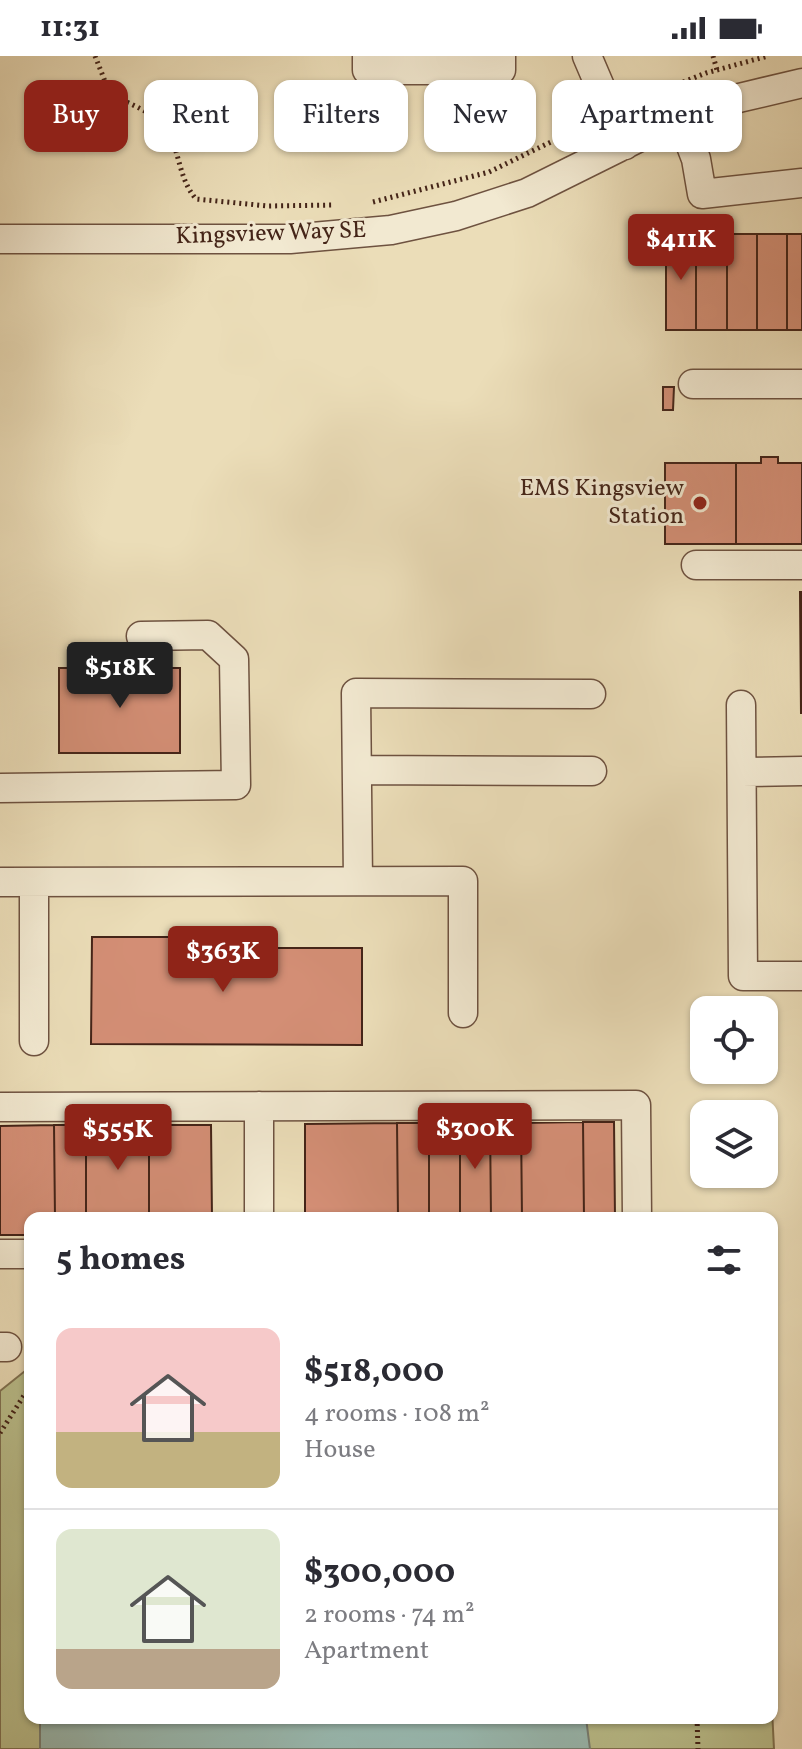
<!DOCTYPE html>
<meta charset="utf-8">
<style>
:root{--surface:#fff;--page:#f7f7f7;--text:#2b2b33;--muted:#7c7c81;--line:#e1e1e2;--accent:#8f2418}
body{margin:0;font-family:Vollkorn,serif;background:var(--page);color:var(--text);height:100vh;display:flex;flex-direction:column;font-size:30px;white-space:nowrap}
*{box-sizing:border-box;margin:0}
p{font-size:26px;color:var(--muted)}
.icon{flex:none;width:44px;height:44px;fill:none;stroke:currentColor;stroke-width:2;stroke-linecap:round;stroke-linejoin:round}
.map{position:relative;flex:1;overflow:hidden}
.sheet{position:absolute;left:24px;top:1156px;width:754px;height:512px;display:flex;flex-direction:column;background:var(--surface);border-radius:16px;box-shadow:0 2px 6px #0004}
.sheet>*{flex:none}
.hud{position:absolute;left:24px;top:24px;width:754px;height:72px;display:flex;gap:16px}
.buttons{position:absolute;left:690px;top:940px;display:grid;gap:16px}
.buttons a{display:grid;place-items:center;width:88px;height:88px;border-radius:16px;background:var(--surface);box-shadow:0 2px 6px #0004;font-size:40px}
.price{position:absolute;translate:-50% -68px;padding:0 18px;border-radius:8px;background:var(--accent);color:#fff;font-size:26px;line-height:52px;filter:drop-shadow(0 2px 4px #0008)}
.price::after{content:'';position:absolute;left:50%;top:48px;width:24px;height:18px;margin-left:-12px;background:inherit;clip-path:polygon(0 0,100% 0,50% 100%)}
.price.current{background:#222;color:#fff}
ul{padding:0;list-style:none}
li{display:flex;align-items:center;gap:24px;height:200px;padding:0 32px}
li+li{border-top:2px solid var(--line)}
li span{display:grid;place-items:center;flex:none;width:224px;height:160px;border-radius:16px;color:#555}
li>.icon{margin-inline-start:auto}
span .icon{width:96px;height:96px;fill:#fffc;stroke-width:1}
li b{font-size:34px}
h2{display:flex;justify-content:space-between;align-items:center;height:96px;padding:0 32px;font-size:34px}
.tag{padding:0 28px;border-radius:16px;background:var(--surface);box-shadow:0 2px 6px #0004;font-size:28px;line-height:72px}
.tag.current{background:var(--accent);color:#fff}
.status{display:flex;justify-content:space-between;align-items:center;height:56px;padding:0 40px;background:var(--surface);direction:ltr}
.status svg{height:22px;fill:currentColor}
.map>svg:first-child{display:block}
.green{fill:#bbc08d;stroke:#807252;stroke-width:2}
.water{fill:#99bbb3;stroke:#777f75;stroke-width:2}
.building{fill:#d38e75;stroke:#442418;stroke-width:2}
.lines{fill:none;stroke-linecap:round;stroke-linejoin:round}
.minor-casing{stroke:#6e5240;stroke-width:31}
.path{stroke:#442418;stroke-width:5;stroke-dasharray:2 4;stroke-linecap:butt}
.minor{stroke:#f2e9d1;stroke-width:28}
.poi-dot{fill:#8f2418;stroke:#f2e9d1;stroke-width:3}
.labels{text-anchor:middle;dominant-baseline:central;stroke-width:6;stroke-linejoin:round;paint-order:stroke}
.street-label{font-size:24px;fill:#442418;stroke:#f2e9d1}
.poi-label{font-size:24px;fill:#442418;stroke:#f2e9d1;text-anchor:end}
</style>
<div class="status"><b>11:31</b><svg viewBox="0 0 49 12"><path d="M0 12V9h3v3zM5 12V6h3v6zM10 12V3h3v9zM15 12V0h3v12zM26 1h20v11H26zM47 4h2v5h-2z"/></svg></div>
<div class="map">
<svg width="802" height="1693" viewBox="0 0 802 1693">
<rect width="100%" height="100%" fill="#ebddb8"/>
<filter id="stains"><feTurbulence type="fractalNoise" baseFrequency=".0025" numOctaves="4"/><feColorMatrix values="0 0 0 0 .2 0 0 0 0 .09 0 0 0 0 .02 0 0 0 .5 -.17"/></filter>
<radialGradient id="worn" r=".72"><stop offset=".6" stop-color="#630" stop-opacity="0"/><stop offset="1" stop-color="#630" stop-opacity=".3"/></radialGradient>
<path class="green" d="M30,1311V1662H772V1653L774,1693H0V1335Z"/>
<path class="water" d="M40,1662H586L590,1693H40Z"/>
<path class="building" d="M666,178H696V274H666Z
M696,178H727V274H696Z
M727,178H757V274H727Z
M757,178H787V274H757Z
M787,178H802V274H787Z
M663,331H674L673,354H663Z
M761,401H778V407H802V488H736V407H761Z
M665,407H736V488H665Z
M800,536H802V657H801Z
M59,612H180V697H59Z
M92,881H212V892H362V989L91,988Z
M583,1066L584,1162H522L521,1067Z
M583,1066H614L615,1162H584Z
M397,1067L398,1162H305V1068Z
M397,1067H429V1162H398Z
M429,1067H460V1162H429Z
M460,1067H490L491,1162H460Z
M490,1067H521L522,1162H491Z
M54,1069L55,1162H30V1179H0V1070Z
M54,1069H86V1162H55Z
M86,1069H149V1162H86Z
M149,1069H211L212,1162H149Z"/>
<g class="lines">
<defs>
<path id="minor" d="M367,0V14H501V0
M587,0L625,89
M680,61L696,103L702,138L802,127
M0,183H290L391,174L456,160L527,137L680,61L739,42L802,27
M693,328H802
M696,509H802
M741,649L743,920H802
M357,714L592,715
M742,716L802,715
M0,732L236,729L234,603L208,579L141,580
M358,825L356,637L591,638
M0,826L463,825V957
M34,826V985
M259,1050V1162
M0,1051L636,1049L637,1162
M0,1198H30
M0,1291H7"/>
</defs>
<use href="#minor" class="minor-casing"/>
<path class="path" d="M95,0L110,38C126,47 155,56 166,72C180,94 178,122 196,143L268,150L335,149
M713,0L717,14
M633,46L706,17L768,0
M373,146L489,116L588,68
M0,1377L30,1330
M697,1662L698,1693"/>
<use href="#minor" class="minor"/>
</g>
<circle class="poi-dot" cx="700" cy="447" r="8"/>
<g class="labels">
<g class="street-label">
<text transform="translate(271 178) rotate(-2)">Kingsview Way SE</text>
</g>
<g class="poi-label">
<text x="684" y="433">EMS Kingsview<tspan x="684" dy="28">Station</tspan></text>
</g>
</g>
<rect width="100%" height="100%" filter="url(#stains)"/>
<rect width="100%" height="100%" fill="url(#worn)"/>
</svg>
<div class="buttons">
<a><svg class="icon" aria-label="locate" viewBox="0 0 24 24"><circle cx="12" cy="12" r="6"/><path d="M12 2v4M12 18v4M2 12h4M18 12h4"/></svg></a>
<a><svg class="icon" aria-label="layers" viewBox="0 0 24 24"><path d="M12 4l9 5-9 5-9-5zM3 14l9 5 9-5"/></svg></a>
</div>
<b class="price" style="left:681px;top:226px">$411K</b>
<b class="price current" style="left:120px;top:654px">$518K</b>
<b class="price" style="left:223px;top:938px">$363K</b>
<b class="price" style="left:475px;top:1115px">$300K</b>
<b class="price" style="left:118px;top:1116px">$555K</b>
<div class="hud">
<a class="tag current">Buy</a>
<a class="tag">Rent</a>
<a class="tag">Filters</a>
<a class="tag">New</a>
<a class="tag">Apartment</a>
</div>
<section class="sheet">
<h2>5 homes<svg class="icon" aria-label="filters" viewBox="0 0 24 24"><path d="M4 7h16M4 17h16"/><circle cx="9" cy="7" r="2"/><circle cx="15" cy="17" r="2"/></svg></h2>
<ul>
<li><span style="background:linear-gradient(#f6c9c9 65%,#c2b280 0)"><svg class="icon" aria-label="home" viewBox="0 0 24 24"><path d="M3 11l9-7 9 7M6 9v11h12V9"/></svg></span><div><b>$518,000</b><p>4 rooms · 108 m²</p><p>House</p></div></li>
<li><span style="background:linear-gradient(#dfe7d0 75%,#b9a48a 0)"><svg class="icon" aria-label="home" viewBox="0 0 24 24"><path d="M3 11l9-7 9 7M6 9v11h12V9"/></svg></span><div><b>$300,000</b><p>2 rooms · 74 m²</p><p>Apartment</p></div></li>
</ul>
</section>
</div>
